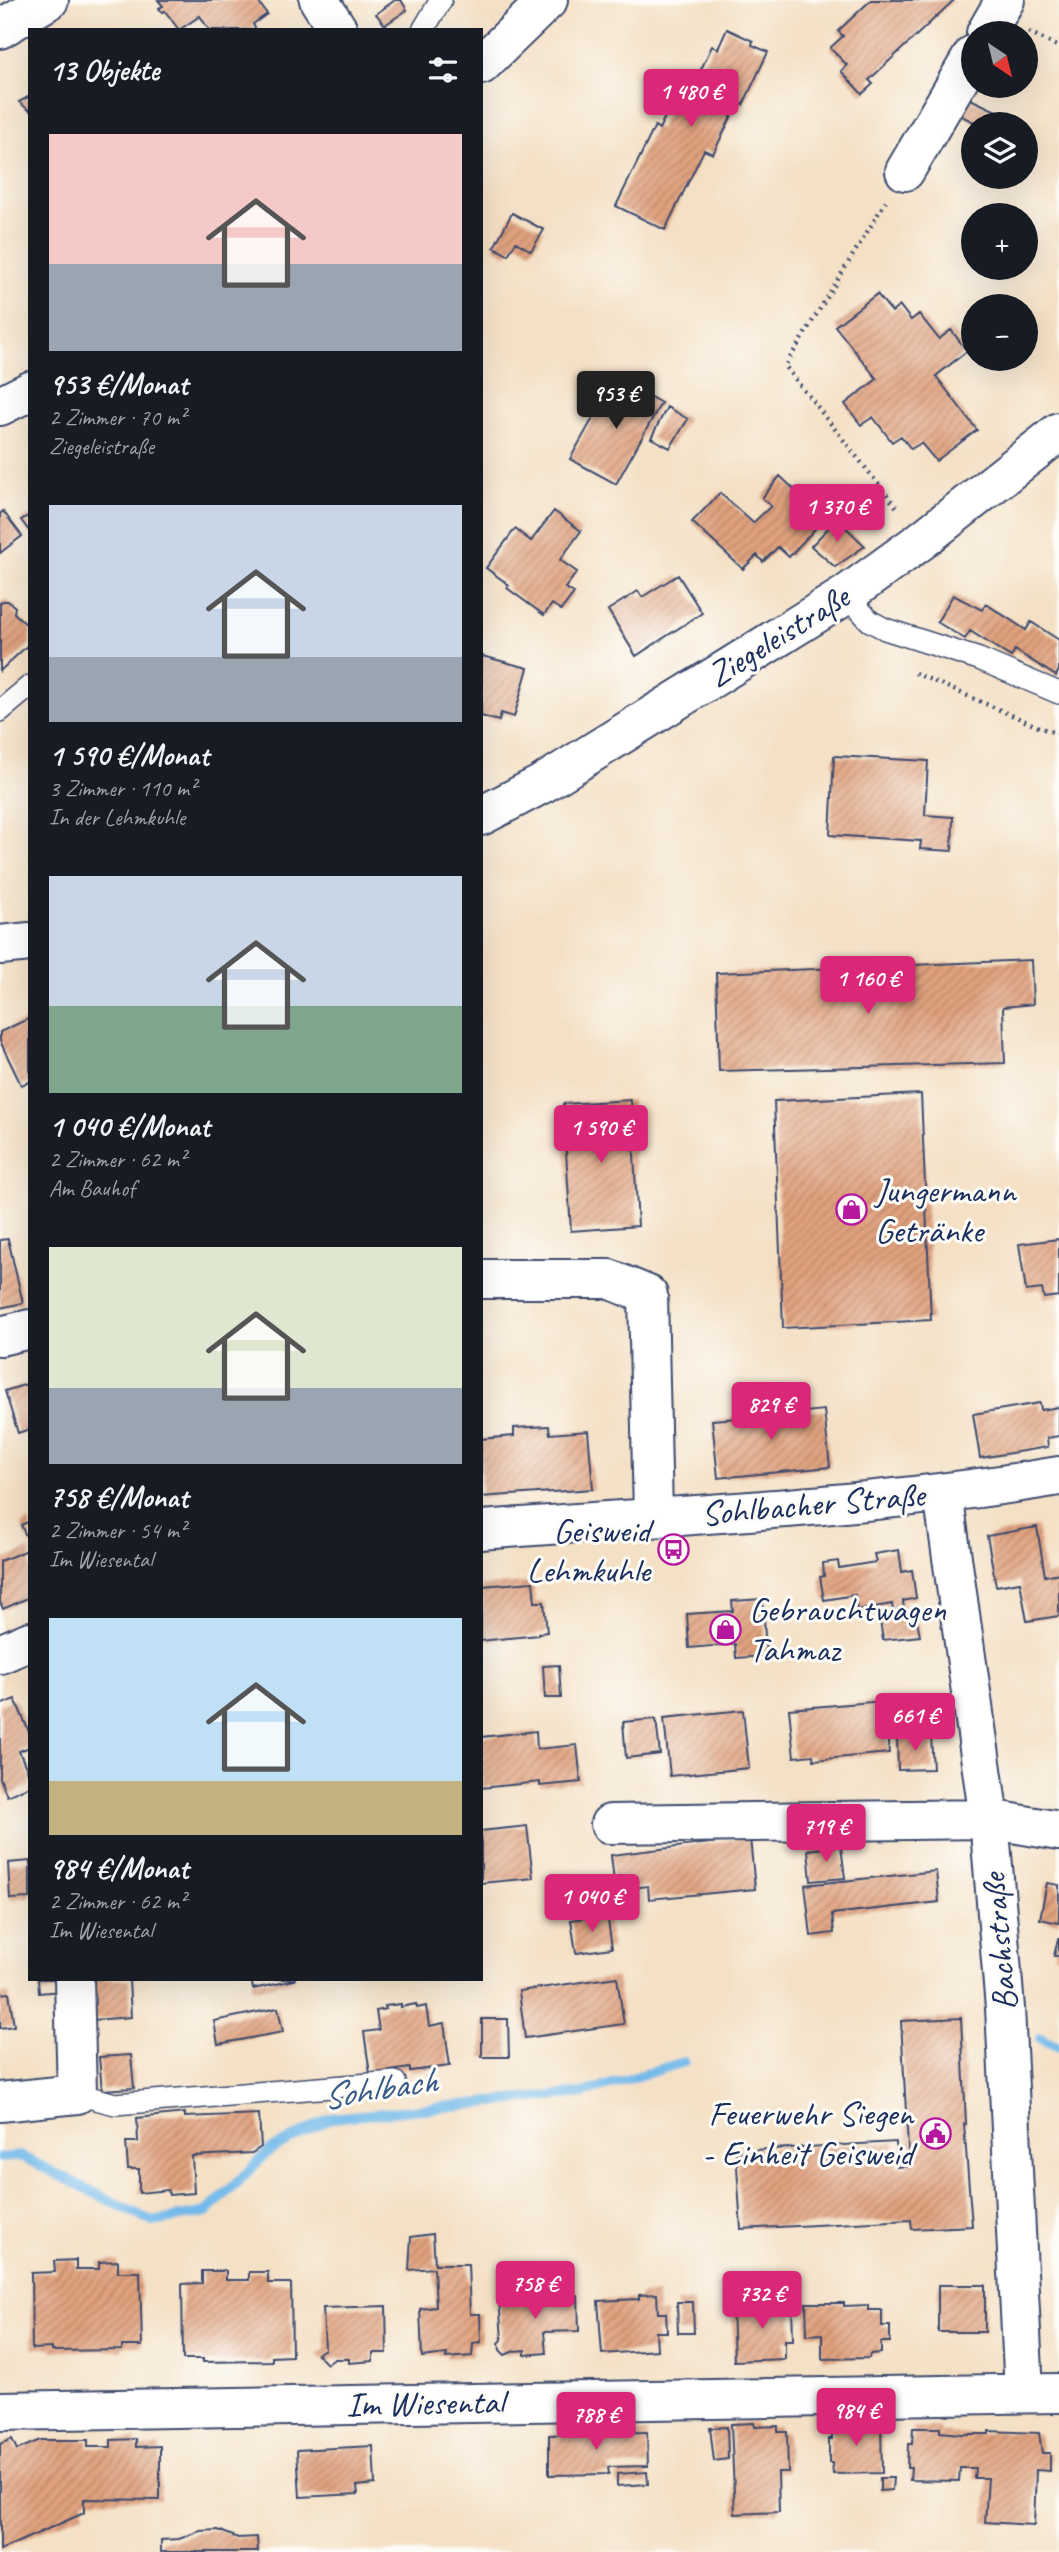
<!DOCTYPE html>
<html lang="de">
<meta charset="utf-8">
<style>
:root{--surface:#171b24;--page:#20242c;--text:#f1f3f6;--muted:#9ea1a6;--accent:#db2777}
body{margin:0;font-family:Caveat,sans-serif;background:var(--page);color:var(--text);height:100vh;display:flex;flex-direction:column;font-size:26px;white-space:nowrap}
*{box-sizing:border-box;margin:0}
p{font-size:23px;color:var(--muted)}
.icon{flex:none;width:38px;height:38px;fill:none;stroke:currentColor;stroke-width:2;stroke-linecap:round;stroke-linejoin:round}
.map{position:relative;flex:1;overflow:hidden}
.details{position:absolute;left:28px;top:28px;width:455px;height:1953px;display:flex;flex-direction:column;background:var(--surface);border-radius:0px;box-shadow:0 7px 28px #0002}
.details>*{flex:none}
.needle{width:46px;rotate:145deg}
.controls{position:absolute;left:961px;top:21px;display:grid;gap:14px}
.controls a{display:grid;place-items:center;width:77px;height:77px;border-radius:50%;background:var(--surface);box-shadow:0 7px 28px #0002;font-size:35px}
.price{position:absolute;translate:-50% -60px;padding:0 16px;border-radius:7px;background:var(--accent);color:#fff;font-size:23px;line-height:46px;filter:drop-shadow(0 2px 4px #0008)}
.price::after{content:'';position:absolute;left:50%;top:42px;width:21px;height:16px;margin-left:-10px;background:inherit;clip-path:polygon(0 0,100% 0,50% 100%)}
.price.selected{background:#222;color:#fff}
ul{padding:0;list-style:none}
li{display:grid;align-content:center;gap:14px;height:371px;padding:0 21px}
li span{display:grid;place-items:center;height:217px;border-radius:0px;color:#555}
li>.icon{margin-inline-start:auto}
span .icon{width:126px;height:126px;fill:#fffc;stroke-width:1}
li b{font-size:30px}
h2{display:flex;justify-content:space-between;align-items:center;height:84px;padding:0 21px;font-size:30px}
.map>svg:first-child{display:block}
.lines{fill:none;stroke-linecap:round;stroke-linejoin:round}
.stream{stroke:#73baea;stroke-width:10}
.building{fill:url(#building-hatch)}
.service-casing{stroke:#3c4a6d;stroke-width:24}
.minor-casing{stroke:#3c4a6d;stroke-width:42}
.tertiary-casing{stroke:#3c4a6d;stroke-width:42}
.path{stroke:#3c4a6d;stroke-width:4.5;stroke-dasharray:2 5;stroke-linecap:butt}
.service{stroke:#fff;stroke-width:21}
.minor{stroke:#fff;stroke-width:38}
.tertiary{stroke:#fff;stroke-width:38}
.labels{text-anchor:middle;dominant-baseline:central;stroke-width:6;stroke-linejoin:round;paint-order:stroke}
.street-label{font-size:35px;fill:#1b2f5e;stroke:#fdfcf7}
.poi-label{font-size:35px;fill:#1b2f5e;stroke:#fdfcf7;text-anchor:start}
.water-label{font-size:37px;font-style:italic;fill:#355988;stroke:#fdfcf7}
</style>
<div class="map">
<svg width="1059" height="2552" viewBox="0 0 1059 2552">
<defs>
<pattern id="building-hatch" width="6" height="6" patternUnits="userSpaceOnUse" patternTransform="scale(1.75)"><rect width="6" height="6" fill="#e1a27e"/><path d="M-1 1l2-2M0 6l6-6M5 7l2-2" fill="none" stroke="#b6846a"/></pattern>
</defs>
<rect width="100%" height="100%" fill="#fdfcf7"/>
<filter id="ink" filterUnits="userSpaceOnUse"><feTurbulence type="fractalNoise" baseFrequency=".0143" numOctaves="2"/><feDisplacementMap in="SourceGraphic" scale="14" xChannelSelector="R" yChannelSelector="G"/><feConvolveMatrix kernelMatrix="1 2 1 2 8 2 1 2 1" color-interpolation-filters="sRGB"/></filter>
<filter id="wash" filterUnits="userSpaceOnUse"><feTurbulence type="fractalNoise" baseFrequency=".00686" numOctaves="4" result="noise"/><feDisplacementMap in="SourceGraphic" scale="28" xChannelSelector="R" yChannelSelector="G"/><feGaussianBlur stdDeviation="1.57" result="paint"/><feColorMatrix in="noise" values="0 0 0 0 0 0 0 0 0 0 0 0 0 0 0 0 0 1.4 0 .05"/><feComposite in="paint" operator="in"/></filter>
<g filter="url(#wash)">
<rect width="100%" height="100%" fill="#f4e0c5"/>
<g class="lines">
<path class="stream" d="M1040,2038L1059,2047
M0,2158L21,2156L153,2222L207,2212L269,2151L331,2118L583,2093L684,2062"/>
</g>
<g id="blocks">
<path class="building" d="M158,0H257L267,14L253,24L256,30H209L200,16L179,30L165,11L162,12L159,8L163,6Z
M395,0H401L407,10L385,25L376,14Z
M871,0H954L869,80L873,84L862,94L841,71L847,65L830,48L843,36L838,31Z
M727,29L753,41L752,45L768,52L743,105L738,103L713,154L704,150L665,230L616,206L655,126L659,129L685,77L695,82L712,46L718,49Z
M30,96V111L19,102Z
M964,96L996,111L989,124H978L955,113Z
M512,213L544,230L531,251L516,242L508,255L494,247Z
M877,294L892,312L900,306L911,320L919,314L939,339L951,330L967,351L936,376L977,430L936,461L921,443L911,449L901,436L892,442L873,417L861,425L845,404L877,379L835,326Z
M616,377L661,403L616,484L570,459Z
M667,407L688,419L670,448L651,438Z
M780,476L825,518L789,557L778,547L763,562L757,555L743,569L692,522L720,493L753,523L771,506L762,498Z
M3,511L22,536L0,553V514Z
M554,511L581,531L560,560L577,572L565,588L574,593L561,610L552,604L544,615L507,588L509,585L486,568L515,529L531,541Z
M30,515V532L21,520Z
M837,519L865,546L835,567L811,546Z
M678,575L702,613L636,656L608,610L638,591L642,597Z
M953,595L982,610L986,604L1026,630L1031,622L1059,640V670L1056,676L1015,650L1011,657L970,631L965,639L937,622Z
M3,601H8L15,607L14,613L30,628V643L0,671V603Z
M482,656L528,668L514,717L501,713L499,721L481,716Z
M834,756L928,761L925,815L953,817L952,851L920,849L921,841L830,835Z
M1031,960L1033,1004L1003,1007L1005,1063L719,1071L716,973Z
M30,1018V1082L21,1085L0,1041V1032Z
M921,1094L931,1320L783,1328L774,1101Z
M631,1100L638,1226L571,1231L563,1104Z
M8,1239L23,1303L0,1308V1240Z
M1059,1239V1296L1044,1298L1042,1289L1026,1291L1019,1244Z
M30,1383V1429L18,1433L5,1391Z
M1040,1403L1041,1410L1059,1407V1436L1047,1438L1048,1447L980,1458L973,1414Z
M785,1405V1414L824,1410L830,1467L718,1478L712,1420L751,1417L750,1408Z
M549,1426L550,1434L588,1431L593,1489L481,1497V1439L514,1436V1428Z
M30,1521V1545L21,1525Z
M1037,1527L1045,1576L1059,1573V1616L1027,1621L1020,1582L996,1586L987,1536Z
M30,1549V1597L3,1609L0,1602V1561Z
M899,1550L902,1572L912,1570L916,1598L903,1601L904,1609L893,1611L892,1604L857,1610L855,1595L824,1600L820,1577L824,1576L823,1563L838,1561L839,1568L876,1562L874,1554Z
M533,1582L535,1602H544L547,1632L538,1633V1635L481,1641V1586Z
M763,1599L766,1656L736,1658L735,1644L689,1648L687,1614L733,1611L732,1601Z
M916,1614L920,1636L883,1640L880,1621Z
M559,1665L561,1698H545L543,1666Z
M15,1699L30,1734V1747L19,1751L30,1777V1786L7,1796L0,1778V1705Z
M884,1701L889,1753L814,1760L813,1755L794,1757L789,1709Z
M743,1710L749,1768L670,1776L664,1718Z
M656,1719L660,1754L626,1758L623,1722Z
M536,1731L537,1749L577,1745L581,1782L540,1786V1782L481,1788V1737Z
M931,1736L933,1769L898,1770L897,1737Z
M527,1826L533,1878L481,1883V1831Z
M750,1838L755,1889L649,1899L648,1886L615,1890L611,1855Z
M841,1846L845,1878L811,1881L808,1850Z
M30,1861V1898L10,1899L8,1863Z
M936,1871L939,1902L832,1914L834,1933L811,1936L805,1885Z
M1047,1883L1059,1885V1923L1040,1919Z
M607,1914L612,1948L576,1953L571,1920Z
M1058,1939H1059V1956H1054Z
M617,1977L624,2024L525,2038L519,1991Z
M38,1979H60L61,1991L39,1993Z
M89,1979H129L131,2017L93,2020Z
M251,1979H295V1980L253,1989Z
M9,1993L14,2026L0,2028V1994Z
M401,2004V2007L416,2004L417,2008L426,2006L429,2026L444,2023L450,2066L410,2071V2068L370,2074L364,2032L379,2030L376,2011L386,2009L385,2006Z
M278,2008L283,2032L218,2044L214,2021Z
M961,2018L966,2124H964L972,2226L912,2229L911,2220L741,2229L736,2151L896,2142L897,2167L909,2166L901,2021Z
M482,2019H508L509,2057H482Z
M131,2055L134,2088L102,2090L99,2057Z
M185,2113V2117L259,2114L261,2147L252,2153L192,2156L194,2193L169,2195L168,2190L139,2193V2169H128L126,2142H138L137,2118Z
M433,2234L435,2264H468L470,2314H480L481,2342L473,2343L472,2356L446,2358L447,2354L422,2357L420,2309L436,2307L434,2268L409,2270L411,2237Z
M76,2260V2269H99V2262L118,2261V2272H140L142,2346H122V2350L52,2351V2348L32,2349L31,2273L55,2272L54,2261Z
M202,2271H226V2280H249V2272H268V2283H291L292,2356L272,2357V2361L203,2362V2359H183L182,2284L202,2283Z
M938,2285H985V2332H938Z
M657,2294L658,2313H666L667,2332H656L657,2350L602,2354L598,2301L639,2299V2295Z
M578,2296L579,2331L544,2332L546,2353L525,2355V2350L514,2351L505,2355L500,2350L499,2343L502,2340L499,2297Z
M677,2302H693L694,2333H678Z
M792,2303L793,2340H785V2359L734,2361L732,2306Z
M806,2303H844V2306L868,2305V2310H882V2326H890V2342H881V2353L870,2354L869,2358L822,2359V2334L807,2335Z
M386,2306L387,2353H373V2361L349,2363V2359H335L327,2364L317,2354L325,2349L323,2308Z
M859,2421V2424H881L882,2473L833,2474L832,2463H829V2439H832V2422Z
M754,2423L755,2427L778,2426V2432H787L788,2472H778L779,2512L735,2514L731,2424Z
M727,2427L728,2459L714,2461L710,2428Z
M577,2428H600V2433L647,2432L648,2466L608,2467L609,2474L549,2475V2435L577,2434Z
M913,2428H940V2432L961,2434H989V2431L1039,2433L1042,2453H1050V2471L1036,2470L1034,2525L985,2522L988,2478H974L975,2468H960L959,2481L910,2480L911,2468H907L908,2444H912Z
M12,2439L17,2450L40,2440H88V2447H111V2440L136,2439V2447L160,2446V2500L84,2499V2513L0,2550V2444Z
M373,2446L375,2484L357,2486L358,2494L300,2497L297,2450Z
M647,2472L648,2484L617,2486V2474Z
M880,2478H893L892,2490L880,2491Z
M218,2530L238,2538L257,2537L258,2552H161V2540L179,2539L200,2531Z"/>
</g>
</g>
<g filter="url(#ink)">
<use href="#blocks" fill-opacity="0" stroke="#3c4a6d" stroke-width="2"/>
<g class="lines">
<defs>
<path id="service" d="M423,30L441,0
M846,595L870,621L885,629L979,659L1059,693
M0,711L30,686
M77,2094L115,2104L395,2082"/>
<path id="minor" d="M319,0L338,30
M0,29L49,0
M986,33L1005,0
M481,65L548,0
M905,171L973,55
M0,406L30,391
M481,816L542,784L846,595L922,540L1059,432
M0,945L30,942
M481,1279H609L648,1295L653,1516
M0,1336L30,1329
M943,1494L989,1819L1005,2008L1024,2393
M610,1824L989,1819L1059,1831
M0,2102L77,2094L74,1979
M0,2411L1059,2393"/>
<path id="tertiary" d="M481,1530C674,1515 868,1508 1059,1476
M0,1654L30,1641"/>
</defs>
<use href="#service" class="service-casing"/>
<use href="#minor" class="minor-casing"/>
<use href="#tertiary" class="tertiary-casing"/>
<path class="path" d="M1029,32L1059,47
M886,201L785,366L898,509
M915,673L1041,728L1059,734"/>
<use href="#service" class="service"/>
<use href="#minor" class="minor"/>
<use href="#tertiary" class="tertiary"/>
</g>
</g>
<defs>
<symbol id="shop-ring" viewBox="-11 -11 22 22"><circle r="9.5" fill="#fdfcf7" stroke="#b5179e" stroke-width="1.5"/><path d="M-5-2.5h2.3a2.7 3.5 0 0 1 5.4 0H5L5.5 6h-11ZM-1.5-2.5h3a1.5 2.3 0 0 0-3 0Z" fill="#b5179e"/></symbol>
<symbol id="bus-ring" viewBox="-11 -11 22 22"><circle r="9.5" fill="#fdfcf7" stroke="#b5179e" stroke-width="1.5"/><path d="M-5-6H5V4H4V6H2V4H-2V6H-4V4H-5ZM-3.5-4V0h7V-4ZM-3.5 1.2v1.5H-2V1.2ZM2 1.2v1.5H3.5V1.2Z" fill="#b5179e"/></symbol>
<symbol id="civic-ring" viewBox="-11 -11 22 22"><circle r="9.5" fill="#fdfcf7" stroke="#b5179e" stroke-width="1.5"/><path d="M-.6-6.5H3V-4.5H.6V-3L4-1V1h2V6H-6V1h2V-1L-.6-3ZM-1.2 2.5V6h2.4V2.5Z" fill="#b5179e"/></symbol>
</defs>
<g fill-rule="evenodd">
<use href="#shop-ring" x="834" y="1192" width="35" height="35"/>
<use href="#bus-ring" x="656" y="1532" width="35" height="35"/>
<use href="#shop-ring" x="708" y="1612" width="35" height="35"/>
<use href="#civic-ring" x="918" y="2116" width="35" height="35"/>
</g>
<g class="labels">
<g class="street-label">
<text transform="translate(778 636) rotate(-32)">Ziegeleistraße</text>
<text transform="translate(813 1504) rotate(-5)">Sohlbacher Straße</text>
<text transform="translate(999 1942) rotate(-95)">Bachstraße</text>
<text transform="translate(425 2403) rotate(-1)">Im Wiesental</text>
</g>
<g class="poi-label">
<text x="875" y="1190">Jungermann<tspan x="875" dy="40">Getränke</tspan></text>
<text x="650" y="1530" text-anchor="end">Geisweid<tspan x="650" dy="40">Lehmkuhle</tspan></text>
<text x="749" y="1609">Gebrauchtwagen<tspan x="749" dy="40">Tahmaz</tspan></text>
<text x="913" y="2113" text-anchor="end">Feuerwehr Siegen<tspan x="913" dy="40">- Einheit Geisweid</tspan></text>
</g>
<g class="water-label">
<text transform="translate(379 2088) rotate(-9)">Sohlbach</text>
</g>
</g>
</svg>
<div class="controls">
<a><svg class="needle" viewBox="-14 -14 28 28"><path d="M0-13l5 13h-10z" fill="#e53935"/><path d="M0 13l5-13h-10z" fill="#9ea1a6"/></svg></a>
<a><svg class="icon" aria-label="layers" viewBox="0 0 24 24"><path d="M12 4l9 5-9 5-9-5zM3 14l9 5 9-5"/></svg></a>
<a>+</a>
<a>−</a>
</div>
<b class="price" style="left:691px;top:129px">1 480 €</b>
<b class="price selected" style="left:616px;top:431px">953 €</b>
<b class="price" style="left:837px;top:544px">1 370 €</b>
<b class="price" style="left:868px;top:1016px">1 160 €</b>
<b class="price" style="left:601px;top:1165px">1 590 €</b>
<b class="price" style="left:771px;top:1442px">829 €</b>
<b class="price" style="left:915px;top:1753px">661 €</b>
<b class="price" style="left:826px;top:1864px">719 €</b>
<b class="price" style="left:592px;top:1934px">1 040 €</b>
<b class="price" style="left:535px;top:2321px">758 €</b>
<b class="price" style="left:762px;top:2331px">732 €</b>
<b class="price" style="left:856px;top:2448px">984 €</b>
<b class="price" style="left:596px;top:2452px">788 €</b>
<section class="details">
<h2>13 Objekte<svg class="icon" aria-label="filters" viewBox="0 0 24 24"><path d="M4 7h16M4 17h16"/><circle cx="9" cy="7" r="2"/><circle cx="15" cy="17" r="2"/></svg></h2>
<ul>
<li><span style="background:linear-gradient(#f6c9c9 60%,#9aa5b1 0)"><svg class="icon" aria-label="home" viewBox="0 0 24 24"><path d="M3 11l9-7 9 7M6 9v11h12V9"/></svg></span><div><b>953 €/Monat</b><p>2 Zimmer · 70 m²</p><p>Ziegeleistraße</p></div></li>
<li><span style="background:linear-gradient(#c9d6e8 70%,#9aa5b1 0)"><svg class="icon" aria-label="home" viewBox="0 0 24 24"><path d="M3 11l9-7 9 7M6 9v11h12V9"/></svg></span><div><b>1 590 €/Monat</b><p>3 Zimmer · 110 m²</p><p>In der Lehmkuhle</p></div></li>
<li><span style="background:linear-gradient(#c9d6e8 60%,#7fa58c 0)"><svg class="icon" aria-label="home" viewBox="0 0 24 24"><path d="M3 11l9-7 9 7M6 9v11h12V9"/></svg></span><div><b>1 040 €/Monat</b><p>2 Zimmer · 62 m²</p><p>Am Bauhof</p></div></li>
<li><span style="background:linear-gradient(#dfe7d0 65%,#9aa5b1 0)"><svg class="icon" aria-label="home" viewBox="0 0 24 24"><path d="M3 11l9-7 9 7M6 9v11h12V9"/></svg></span><div><b>758 €/Monat</b><p>2 Zimmer · 54 m²</p><p>Im Wiesental</p></div></li>
<li><span style="background:linear-gradient(#bfe0f5 75%,#c2b280 0)"><svg class="icon" aria-label="home" viewBox="0 0 24 24"><path d="M3 11l9-7 9 7M6 9v11h12V9"/></svg></span><div><b>984 €/Monat</b><p>2 Zimmer · 62 m²</p><p>Im Wiesental</p></div></li>
</ul>
</section>
</div>
